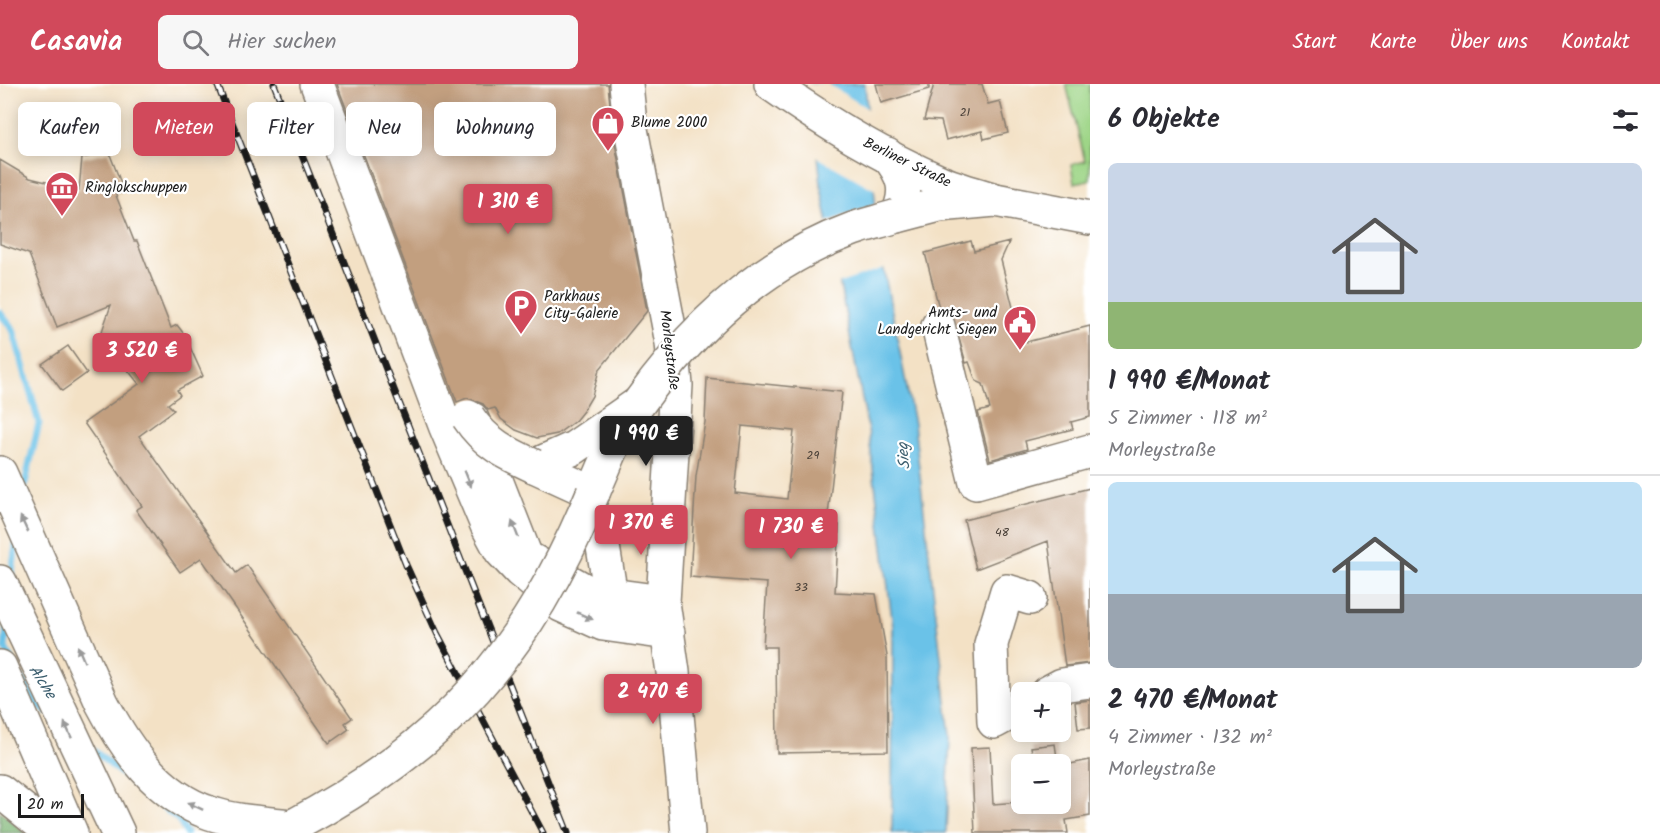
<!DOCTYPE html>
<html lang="de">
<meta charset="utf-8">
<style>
:root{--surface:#fff;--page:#f7f7f7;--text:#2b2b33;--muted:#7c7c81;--line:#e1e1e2;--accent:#d1495b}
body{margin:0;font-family:Kalam,sans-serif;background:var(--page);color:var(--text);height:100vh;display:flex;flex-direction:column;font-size:22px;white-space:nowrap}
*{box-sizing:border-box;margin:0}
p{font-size:20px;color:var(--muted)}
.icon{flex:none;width:33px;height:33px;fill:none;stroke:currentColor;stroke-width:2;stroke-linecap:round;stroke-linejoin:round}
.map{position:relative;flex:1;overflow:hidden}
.sheet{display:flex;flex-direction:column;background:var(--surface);width:570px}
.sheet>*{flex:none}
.banner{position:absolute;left:18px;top:18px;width:570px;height:54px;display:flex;gap:12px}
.buttons{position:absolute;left:1011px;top:598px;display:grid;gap:12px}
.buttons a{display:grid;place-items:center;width:60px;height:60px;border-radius:9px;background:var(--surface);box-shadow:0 3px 15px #0003;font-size:30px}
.scale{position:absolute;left:18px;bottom:15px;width:66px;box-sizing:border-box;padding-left:6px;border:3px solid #1c1c1c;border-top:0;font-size:16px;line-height:21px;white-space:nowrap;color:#1c1c1c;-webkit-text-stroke:4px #fff;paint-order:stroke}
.price{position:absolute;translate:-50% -51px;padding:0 14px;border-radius:6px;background:var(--accent);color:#fff;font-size:20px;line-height:39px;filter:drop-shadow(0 2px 3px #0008)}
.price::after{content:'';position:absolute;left:50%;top:36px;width:18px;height:14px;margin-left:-9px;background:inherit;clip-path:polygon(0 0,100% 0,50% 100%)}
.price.on{background:#222;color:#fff}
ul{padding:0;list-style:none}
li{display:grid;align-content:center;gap:12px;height:318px;padding:0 18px}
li+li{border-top:2px solid var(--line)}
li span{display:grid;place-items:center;height:186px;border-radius:9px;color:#555}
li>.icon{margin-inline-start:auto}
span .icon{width:108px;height:108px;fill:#fffc;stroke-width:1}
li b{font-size:26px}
h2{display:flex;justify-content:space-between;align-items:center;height:72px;padding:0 18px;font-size:26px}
.tag{padding:0 21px;border-radius:9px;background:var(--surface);box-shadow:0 3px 15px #0003;font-size:21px;line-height:54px}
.tag.on{background:var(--accent);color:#fff}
header{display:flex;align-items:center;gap:36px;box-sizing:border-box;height:84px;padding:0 30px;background:var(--accent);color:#fff}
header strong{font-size:28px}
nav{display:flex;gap:33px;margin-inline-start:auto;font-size:21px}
.search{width:420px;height:54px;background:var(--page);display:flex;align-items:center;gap:15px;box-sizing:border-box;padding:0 21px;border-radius:9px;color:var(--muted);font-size:22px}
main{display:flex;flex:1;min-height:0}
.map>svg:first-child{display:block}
.green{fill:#9ed587;stroke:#5d7852;stroke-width:1.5}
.forest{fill:#7eb674;stroke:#4d6948;stroke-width:1.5}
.water{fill:#6bc2e8;stroke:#446f82;stroke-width:1.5}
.pier{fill:#f3e1c5}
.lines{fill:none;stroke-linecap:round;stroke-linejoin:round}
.stream{stroke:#6bc2e8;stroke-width:7}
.building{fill:#c29f7f;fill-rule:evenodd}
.minor-casing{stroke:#887e70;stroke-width:36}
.major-casing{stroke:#887e70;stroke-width:36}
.highway-casing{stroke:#887e70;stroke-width:36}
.minor{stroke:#fff;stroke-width:33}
.major{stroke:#fff;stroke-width:33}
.highway{stroke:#fff;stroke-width:33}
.rail-casing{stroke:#1c1c1c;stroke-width:7}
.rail{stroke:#fff;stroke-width:4.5;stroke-dasharray:14;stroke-linecap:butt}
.minor-bridge-casing{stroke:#887e70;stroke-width:36;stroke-linecap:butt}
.major-bridge-casing{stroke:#887e70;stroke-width:36;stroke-linecap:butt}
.minor-bridge{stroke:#fff;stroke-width:33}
.major-bridge{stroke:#fff;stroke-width:33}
.oneway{fill:#999}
.labels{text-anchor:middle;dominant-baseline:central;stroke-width:4.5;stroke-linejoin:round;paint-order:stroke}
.number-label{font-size:12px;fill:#463d35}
.poi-label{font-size:15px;fill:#1c1c1c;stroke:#fff;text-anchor:start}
.street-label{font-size:15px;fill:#1c1c1c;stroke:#fff}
.water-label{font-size:16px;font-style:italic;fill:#3c5e6e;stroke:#fff}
</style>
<header>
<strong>Casavia</strong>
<div class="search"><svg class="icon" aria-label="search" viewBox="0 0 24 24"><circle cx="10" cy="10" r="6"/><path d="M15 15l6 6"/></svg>Hier suchen</div>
<nav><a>Start</a><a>Karte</a><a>Über uns</a><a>Kontakt</a></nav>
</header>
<main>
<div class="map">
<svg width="1090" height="749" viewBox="0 0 1090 749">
<rect width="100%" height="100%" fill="#fff"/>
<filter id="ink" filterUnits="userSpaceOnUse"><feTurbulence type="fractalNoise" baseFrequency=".0167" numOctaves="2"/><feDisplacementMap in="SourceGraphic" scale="12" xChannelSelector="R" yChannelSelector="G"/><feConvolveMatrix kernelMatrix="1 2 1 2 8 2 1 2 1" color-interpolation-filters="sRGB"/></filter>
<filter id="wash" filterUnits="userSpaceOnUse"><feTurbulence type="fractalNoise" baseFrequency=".008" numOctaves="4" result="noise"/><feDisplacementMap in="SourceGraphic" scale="24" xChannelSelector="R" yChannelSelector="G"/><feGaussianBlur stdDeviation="1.35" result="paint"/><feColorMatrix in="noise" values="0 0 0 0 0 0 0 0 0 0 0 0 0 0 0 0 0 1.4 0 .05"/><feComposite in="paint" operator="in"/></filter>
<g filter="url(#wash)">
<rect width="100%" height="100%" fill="#f3e1c5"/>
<path class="green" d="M1066,0H1090V96L1074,99L1071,81L1085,77Z"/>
<path class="forest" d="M0,727L25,749H0Z"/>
<path class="water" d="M810,0H865L879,161L914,340L950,652L946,749H892L893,543L868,345L822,109Z"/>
<path class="pier" d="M807,0H828L870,26L877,107L815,72Z
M878,119L887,183L837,200L825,139Z"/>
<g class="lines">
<path class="stream" d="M0,229L13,245L39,339L23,408
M11,495L17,455
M7,541L5,564L12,577
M22,594L36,619L47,628
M95,668L179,736L186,749"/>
</g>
<g id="blocks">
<path class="building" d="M337,0H608L612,44L647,227L599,286L592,312L583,327L575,337L557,350L537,354L516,346L501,335L495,324L488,326L483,320L467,314L457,318Z
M876,0H929V5L881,19Z
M934,0H982L988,20L1000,17L1008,49L984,55L982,47L946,56L941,37L924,36Z
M109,68L124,107L115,109L134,157H137L171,244L177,241L184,250L203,292L177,306L180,311L168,320L174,326L139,352L236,489L247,481L352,634L345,639L349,645L329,659L201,474L180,488L136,426L142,422L84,339L139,300L120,276L99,273V256L111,221L57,243L29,170L0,160V76L30,94L79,106L82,74Z
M971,157L974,167L1009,158L1001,176L1022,259L1090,242V333L1071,338L1073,345L1025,357L1027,365L990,376L978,328L990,325L983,300L976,297L969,278L966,279L952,230L939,224L925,169Z
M68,262L87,289L62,307L42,280Z
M707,294L842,308L827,440L839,441L835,508L876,510L887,572L888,667L777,669L776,563H763L767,499L690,493L696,392L705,338ZM742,342L794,347L787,415L735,409Z
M1090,404V579L1065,582L1048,457L976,485L964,436Z
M1090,616V644L1078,645L1075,618Z
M1055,660L1058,681H1034L1031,663Z
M990,663L993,720L1019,718V720H1060V682L1090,676V732L1066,736L1068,749H975L971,664Z"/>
</g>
</g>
<g filter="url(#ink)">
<use href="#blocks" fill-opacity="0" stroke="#887e70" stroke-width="1.5"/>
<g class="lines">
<defs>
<path id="minor" d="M317,0L445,341L487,441L501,467L520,487L561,521L603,540L668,549
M626,0L630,40L672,259L676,301L663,518L673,588L688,749
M771,0C823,37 880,71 938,97C956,105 976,110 995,116
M938,242L976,399L1090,367
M472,335L526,473L588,508L663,518
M534,382L593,409
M599,438L611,512
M1047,609L1062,601L1090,597
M1022,623L994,638L991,560L1007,507L1030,514"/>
<path id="major" d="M887,71C904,91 909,107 897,132
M897,132L939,121L995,116L1090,134
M534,382L574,364L639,319
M593,409L614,360L633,329"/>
<path id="highway" d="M0,389L102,619C126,665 158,712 210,729C236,738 265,739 293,742
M0,498L118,749
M0,583L71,749
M0,707L52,749"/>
</defs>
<use href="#minor" class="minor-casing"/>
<use href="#major" class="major-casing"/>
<use href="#highway" class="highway-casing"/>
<use href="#minor" class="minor"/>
<use href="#major" class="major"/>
<use href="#highway" class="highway"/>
<defs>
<path id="rail" d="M217,0L406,481L437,549L543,749
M274,0L568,749"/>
</defs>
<use href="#rail" class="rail-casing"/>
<use href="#rail" class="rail"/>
<defs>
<path id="minor-bridge" d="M468,333C485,359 506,369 534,382"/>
<path id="major-bridge" d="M639,319C694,242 762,178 853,145C867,140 882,137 897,132
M293,742C446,660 526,570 593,409"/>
</defs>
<use href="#minor-bridge" class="minor-bridge-casing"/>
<use href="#major-bridge" class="major-bridge-casing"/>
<use href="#minor-bridge" class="minor-bridge"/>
<use href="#major-bridge" class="major-bridge"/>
</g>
<defs><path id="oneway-solid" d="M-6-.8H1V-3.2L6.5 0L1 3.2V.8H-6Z" transform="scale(1.5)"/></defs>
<g class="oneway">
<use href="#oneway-solid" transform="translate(468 395) rotate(68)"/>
<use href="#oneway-solid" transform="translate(24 440) rotate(-115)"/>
<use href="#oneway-solid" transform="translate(515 445) rotate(-111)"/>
<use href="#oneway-solid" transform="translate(585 532) rotate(24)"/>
<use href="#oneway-solid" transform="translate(81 570) rotate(-113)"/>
<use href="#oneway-solid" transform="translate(68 646) rotate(-115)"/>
<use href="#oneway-solid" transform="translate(195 722) rotate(-155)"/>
</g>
</g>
<defs>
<symbol id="shop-pin" viewBox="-11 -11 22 30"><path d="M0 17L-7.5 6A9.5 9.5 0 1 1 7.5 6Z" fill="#d1495b" stroke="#fff"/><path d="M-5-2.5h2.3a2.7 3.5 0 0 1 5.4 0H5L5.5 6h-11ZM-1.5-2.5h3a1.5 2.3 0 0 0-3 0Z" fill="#fff"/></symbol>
<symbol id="museum-pin" viewBox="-11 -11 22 30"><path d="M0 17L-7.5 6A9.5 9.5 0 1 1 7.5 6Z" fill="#d1495b" stroke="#fff"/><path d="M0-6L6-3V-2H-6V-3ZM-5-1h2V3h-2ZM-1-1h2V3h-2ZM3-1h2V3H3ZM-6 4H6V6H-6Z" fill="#fff"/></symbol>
<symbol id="parking-pin" viewBox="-11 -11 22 30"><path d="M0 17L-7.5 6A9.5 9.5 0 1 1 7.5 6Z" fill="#d1495b" stroke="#fff"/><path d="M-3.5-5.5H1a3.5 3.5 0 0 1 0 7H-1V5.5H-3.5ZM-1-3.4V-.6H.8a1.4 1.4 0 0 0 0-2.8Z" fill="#fff"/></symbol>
<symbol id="civic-pin" viewBox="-11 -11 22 30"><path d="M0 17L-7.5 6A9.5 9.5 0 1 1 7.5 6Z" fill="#d1495b" stroke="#fff"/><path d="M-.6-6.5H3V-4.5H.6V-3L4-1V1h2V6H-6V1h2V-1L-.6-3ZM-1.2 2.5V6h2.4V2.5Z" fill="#fff"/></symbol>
</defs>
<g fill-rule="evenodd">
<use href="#shop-pin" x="589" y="20" width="38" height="52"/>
<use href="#museum-pin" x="43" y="85" width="38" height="52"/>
<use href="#parking-pin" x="502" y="203" width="38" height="52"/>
<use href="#civic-pin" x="1001" y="219" width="38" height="52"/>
</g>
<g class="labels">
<g class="number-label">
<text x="965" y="28">21</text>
<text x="813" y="371">29</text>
<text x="1002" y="448">48</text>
<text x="801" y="503">33</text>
</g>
<g class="poi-label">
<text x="631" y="39">Blume 2000</text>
<text x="85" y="104">Ringlokschuppen</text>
<text x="544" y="213">Parkhaus<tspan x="544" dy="17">City-Galerie</tspan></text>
<text x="997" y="229" text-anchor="end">Amts- und<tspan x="997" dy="17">Landgericht Siegen</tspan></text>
</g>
<g class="street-label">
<text transform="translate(907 79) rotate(26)">Berliner Straße</text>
<text transform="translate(669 266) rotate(83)">Morleystraße</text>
</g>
<g class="water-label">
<text transform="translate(904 372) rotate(-95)">Sieg</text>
<text transform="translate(42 598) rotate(57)">Alche</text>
</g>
</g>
</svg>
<div class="buttons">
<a>+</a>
<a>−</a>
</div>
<div class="scale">20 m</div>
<b class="price" style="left:508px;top:151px">1 310 €</b>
<b class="price" style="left:142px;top:300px">3 520 €</b>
<b class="price on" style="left:646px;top:383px">1 990 €</b>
<b class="price" style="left:641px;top:472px">1 370 €</b>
<b class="price" style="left:791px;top:476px">1 730 €</b>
<b class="price" style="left:653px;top:641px">2 470 €</b>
<div class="banner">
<a class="tag">Kaufen</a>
<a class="tag on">Mieten</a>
<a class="tag">Filter</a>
<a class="tag">Neu</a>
<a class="tag">Wohnung</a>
</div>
</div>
<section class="sheet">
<h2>6 Objekte<svg class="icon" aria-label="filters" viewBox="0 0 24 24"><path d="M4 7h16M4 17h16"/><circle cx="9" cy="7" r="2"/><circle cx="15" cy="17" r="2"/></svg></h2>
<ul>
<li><span style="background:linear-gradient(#c9d6e8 75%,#8fb573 0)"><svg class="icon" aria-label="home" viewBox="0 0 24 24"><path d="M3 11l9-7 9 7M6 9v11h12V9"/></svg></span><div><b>1 990 €/Monat</b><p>5 Zimmer · 118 m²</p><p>Morleystraße</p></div></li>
<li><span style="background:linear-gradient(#bfe0f5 60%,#9aa5b1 0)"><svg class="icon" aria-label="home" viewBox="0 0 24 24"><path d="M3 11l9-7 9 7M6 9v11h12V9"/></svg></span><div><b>2 470 €/Monat</b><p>4 Zimmer · 132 m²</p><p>Morleystraße</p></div></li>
</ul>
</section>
</main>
